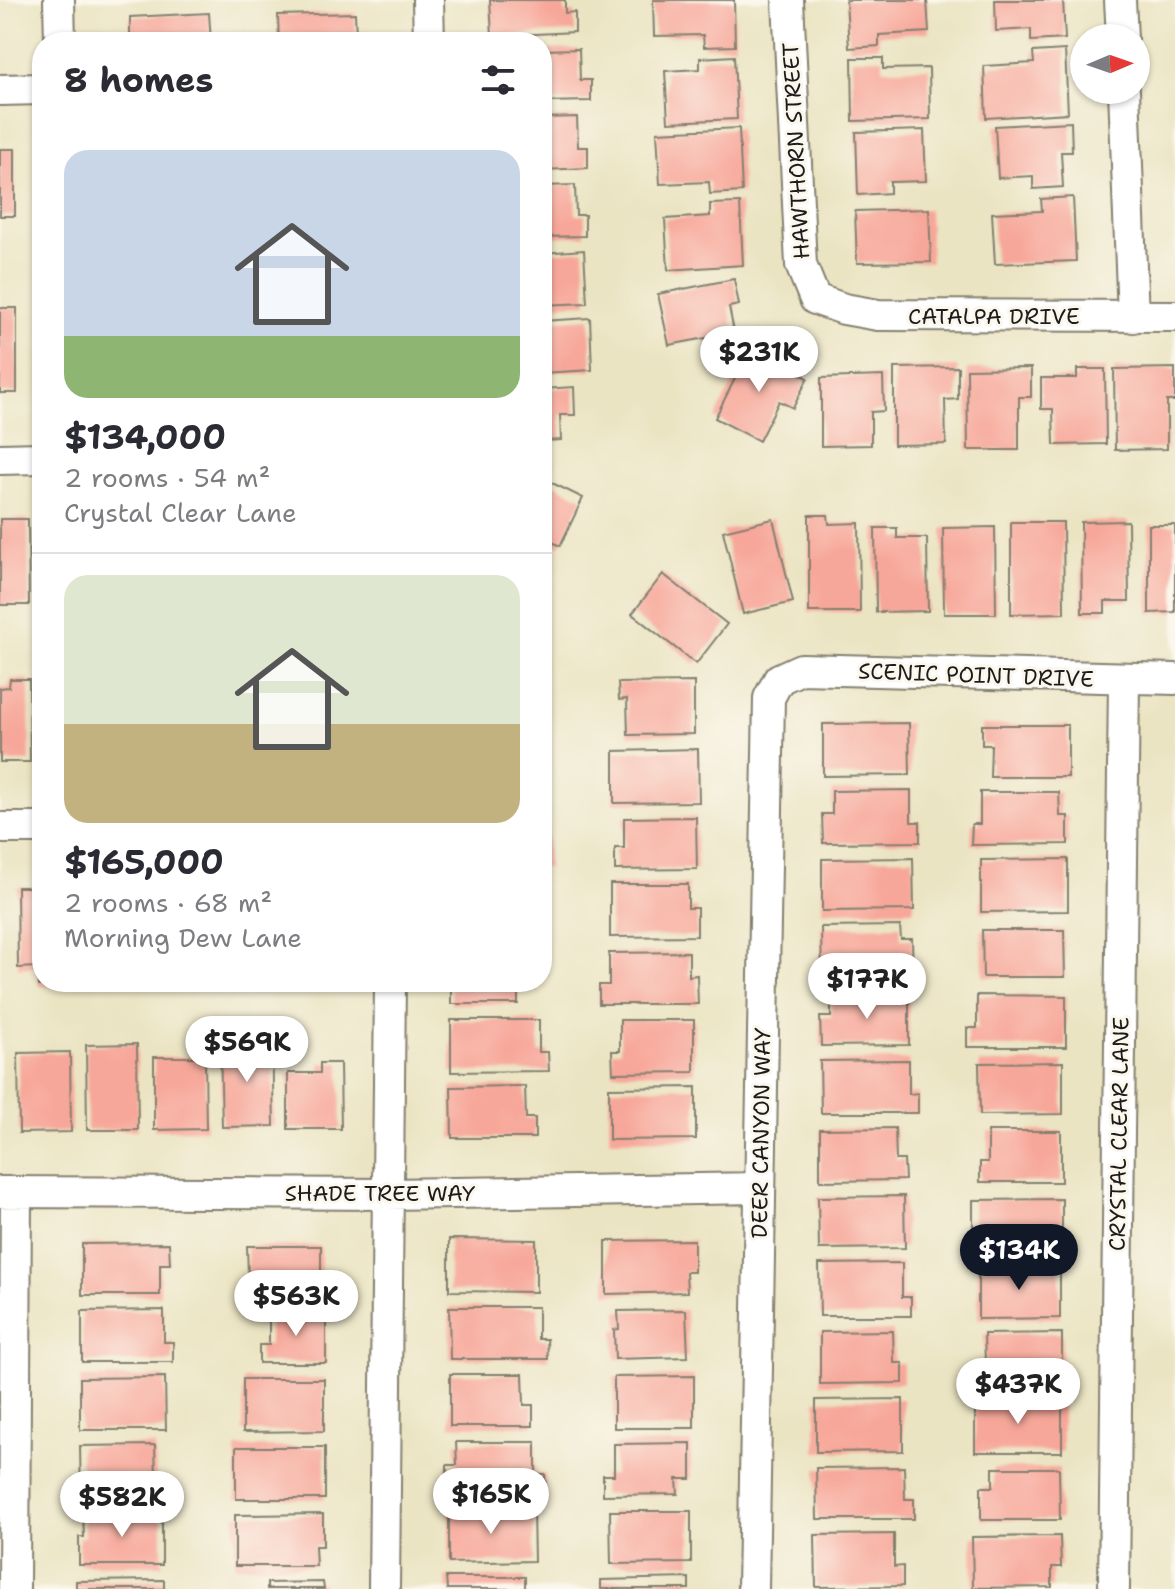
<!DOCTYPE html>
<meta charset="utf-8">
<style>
:root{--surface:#fff;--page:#f7f7f7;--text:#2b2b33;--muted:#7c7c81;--line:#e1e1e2;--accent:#111827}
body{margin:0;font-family:"Shantell Sans",sans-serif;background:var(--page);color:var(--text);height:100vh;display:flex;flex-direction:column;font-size:30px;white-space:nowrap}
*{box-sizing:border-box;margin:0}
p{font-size:26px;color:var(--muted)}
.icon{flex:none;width:44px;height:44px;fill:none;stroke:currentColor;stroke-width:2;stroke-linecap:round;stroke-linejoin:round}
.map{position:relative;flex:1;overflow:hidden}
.details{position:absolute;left:32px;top:32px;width:520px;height:960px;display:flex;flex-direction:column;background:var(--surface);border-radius:32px;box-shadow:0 2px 6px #0004}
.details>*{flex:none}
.needle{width:52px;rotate:88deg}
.controls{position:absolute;left:1070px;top:24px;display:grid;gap:16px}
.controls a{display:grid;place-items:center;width:80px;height:80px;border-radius:50%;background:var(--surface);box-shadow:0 2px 6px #0004;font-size:40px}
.price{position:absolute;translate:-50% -68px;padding:0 18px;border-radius:28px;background:#fff;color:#222;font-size:26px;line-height:52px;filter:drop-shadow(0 2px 4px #0008)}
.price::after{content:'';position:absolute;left:50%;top:48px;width:24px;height:18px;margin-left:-12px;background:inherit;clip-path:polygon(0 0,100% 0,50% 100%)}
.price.active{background:var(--accent);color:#fff}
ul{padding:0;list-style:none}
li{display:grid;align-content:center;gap:16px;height:424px;padding:0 32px}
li+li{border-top:2px solid var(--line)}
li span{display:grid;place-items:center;height:248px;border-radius:24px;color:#555}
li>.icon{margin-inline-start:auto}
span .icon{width:144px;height:144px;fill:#fffc;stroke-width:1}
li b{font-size:34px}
h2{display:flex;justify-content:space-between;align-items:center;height:96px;padding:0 32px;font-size:34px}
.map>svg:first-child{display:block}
.building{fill:#f7a79a}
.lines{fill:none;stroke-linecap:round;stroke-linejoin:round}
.minor-casing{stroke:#848070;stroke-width:34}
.minor{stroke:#fff;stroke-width:30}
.labels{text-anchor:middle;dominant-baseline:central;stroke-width:6;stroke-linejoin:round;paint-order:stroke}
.street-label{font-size:22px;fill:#1c1c1c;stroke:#fbf7ec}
</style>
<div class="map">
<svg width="1175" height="1589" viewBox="0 0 1175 1589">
<rect width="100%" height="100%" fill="#fbf7ec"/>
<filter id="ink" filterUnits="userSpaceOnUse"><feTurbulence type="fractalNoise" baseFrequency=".0125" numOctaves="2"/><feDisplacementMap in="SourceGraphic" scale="16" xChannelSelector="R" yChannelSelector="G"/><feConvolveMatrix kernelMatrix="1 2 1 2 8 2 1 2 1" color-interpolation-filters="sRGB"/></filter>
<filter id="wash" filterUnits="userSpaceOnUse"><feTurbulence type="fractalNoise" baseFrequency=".006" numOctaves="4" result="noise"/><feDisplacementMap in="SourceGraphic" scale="32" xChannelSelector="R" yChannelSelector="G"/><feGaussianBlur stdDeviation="1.8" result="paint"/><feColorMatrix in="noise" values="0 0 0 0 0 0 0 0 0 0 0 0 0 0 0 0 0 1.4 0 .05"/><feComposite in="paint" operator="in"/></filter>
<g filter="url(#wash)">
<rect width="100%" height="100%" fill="#ebe4c3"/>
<g id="blocks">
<path class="building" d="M490,0H565V13L575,12V32L492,36Z
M653,0H734L735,46L704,47L703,35L654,36Z
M846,0H927L929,32L879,35V46L849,48Z
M995,0H1063L1065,39L1031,41V29L996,31Z
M209,13L211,42H130V17Z
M355,13L356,37H368V42H279L278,15Z
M579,49L580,80H591V101L542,102V50Z
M1065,50L1068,113L986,118L984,66L1034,63L1033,52Z
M734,56L737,119L668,122L665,71L700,69V58Z
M852,58H883V69L929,68L930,119L853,121Z
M577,117L578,147H588V168L542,170V118Z
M1071,122L1072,152H1061L1063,187L1033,189V176L998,178L995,126Z
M739,128L742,192L710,194L709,182L660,184L657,132Z
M924,130L926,181L890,182V193L858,195L856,132Z
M0,149H15V216H0Z
M575,185L576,215H585V236L542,237V186Z
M1073,197L1076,261L995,264L992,213L1042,211L1041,199Z
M740,203L743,265L668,270L665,219L710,216V204Z
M929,209L931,262L857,263L855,211Z
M584,250L587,303L542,305V253Z
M734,279L739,305L729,307L736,342L708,348L706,338L669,345L658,294Z
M0,308H17V393H0Z
M590,318L592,370L542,373V321Z
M750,349L808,378L793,408L779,401L759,441L715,418Z
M958,367V399L945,400L946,444L894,445V368Z
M1031,368V397H1019V450H968L967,369Z
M1175,368V401H1167V449L1115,450L1114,369Z
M1077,369H1105L1106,444L1054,445L1053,409H1041V378H1077Z
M883,376L884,411L871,412V445L821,446V378Z
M574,387L575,415H560L561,440L542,441V389Z
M542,478L583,498L560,546L542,537Z
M809,515H828L829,524L859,523L860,612H809Z
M0,519H28L29,605H0Z
M773,519L793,602L743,614L723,531Z
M1128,521L1129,601H1105V613H1082L1081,522Z
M1011,522H1063L1064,613L1011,614Z
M1149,525H1175V612L1149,613Z
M995,527L996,614H944L943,528Z
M875,528H897V538H927L928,611L876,612Z
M663,574L727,624L696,664L632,614Z
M10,679H29L30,762H0V688L9,687Z
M694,682V734L628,735L627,699L619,700L618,683Z
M909,723L910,775L823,776V724Z
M982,725H1068V777H990L991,745H982Z
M698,749L699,802L614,803V751Z
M911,790V822H920V842L823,843L822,814H832V791Z
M980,792H1059L1060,816H1068V844L971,845L972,824H980Z
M542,815H547L548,868H542Z
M696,817L697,869L615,870V848H624V818Z
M913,858L914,910L822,911V859Z
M1068,859V911L981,912V860Z
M610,884H688V908H697V936L610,937Z
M17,887H42V982H69V985L39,986L38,967L18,968Z
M900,926L901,939H912L913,977L822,978L821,927Z
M982,930H1064L1065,977H983Z
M689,952V976L697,975L698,1004H599V985H609V953Z
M451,982H518V1004H451Z
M831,994H909V1045L821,1046L820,1017H831Z
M977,995L1066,996V1047H967V1028H977Z
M451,1020H539V1052H548L549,1071L451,1072Z
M620,1020H694V1072L613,1073L612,1051H620Z
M272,1041L274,1126L222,1127L220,1043Z
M137,1044L138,1130H87L86,1045Z
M70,1052L71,1132L19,1133L18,1053Z
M154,1057H205L206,1129L154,1130Z
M909,1060V1094L918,1093V1113H821L820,1061Z
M1063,1062V1114L980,1115L979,1063Z
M320,1063H340L341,1129H288V1073H320Z
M525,1086L526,1118H535V1138H452L451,1087Z
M696,1087V1139L609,1140V1088Z
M895,1128L896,1160H904L905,1180L820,1181V1129Z
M988,1131H1061V1182H980V1162H988Z
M904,1196L905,1248L819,1249L818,1197Z
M1062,1199V1247L973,1248V1200Z
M449,1239L536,1240V1292L449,1291Z
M694,1240V1272H686L687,1292L606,1294V1241Z
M169,1243L170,1264H160V1295H82V1244Z
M247,1246H321V1294L252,1295L251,1275H248Z
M902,1263V1297H911V1316H820L819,1264Z
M978,1265H1060V1318L978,1319Z
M449,1307H538V1339H547L548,1359H450Z
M164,1310V1342H173V1362H82V1311Z
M686,1310L688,1357L615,1359L614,1330L619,1329L618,1311Z
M269,1312H326V1363H259V1345H269Z
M893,1331L894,1363H903V1383L820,1384V1332Z
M1062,1333V1384L975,1385V1363H985L984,1334Z
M450,1374H523L524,1405H533V1426H450Z
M694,1376V1428H614V1377Z
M165,1377L166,1430H80V1378Z
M243,1379H324V1431L243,1432Z
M903,1399V1451L816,1452V1400Z
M975,1401H1062V1452H975Z
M456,1442H536V1474H545L546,1493L447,1494V1465H457Z
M691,1443V1479H677L678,1494L603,1495V1475H614V1444Z
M155,1445L156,1478L163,1477V1497L81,1498L80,1446Z
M236,1447H325V1499H236Z
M904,1467L905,1499H914V1519H817L816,1468Z
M993,1468H1059L1060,1520H981V1487H993Z
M533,1509L534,1561L449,1563V1510Z
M610,1511H691V1563L611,1564Z
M83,1513H162V1565H79V1537H84Z
M323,1514V1546H315L316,1566H235V1515Z
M894,1534V1567L903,1566V1586L816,1587L815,1535Z
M1060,1536L1061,1567H1052V1587L973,1588L972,1537Z
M446,1577H525V1589H447Z
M689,1578V1589H601V1580Z
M164,1580V1589H76V1581Z
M323,1582L324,1589H267V1583Z"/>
</g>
</g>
<g filter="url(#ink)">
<use href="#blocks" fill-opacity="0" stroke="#848070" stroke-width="2"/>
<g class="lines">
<defs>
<path id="minor" d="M59,0L60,42
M428,0L429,42
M788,0L801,265L815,299L844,309L878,315L1175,316
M1120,0L1122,38
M0,90L42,89
M1124,90L1133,317
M0,459L42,458
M0,828H42
M0,1192L388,1194L760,1188
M14,1589L16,1192
M384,1589L390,982
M753,1589L769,698L779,679L801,669L1175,679
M1114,1589L1124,679"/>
</defs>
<use href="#minor" class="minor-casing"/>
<use href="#minor" class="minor"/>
</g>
</g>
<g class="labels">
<g class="street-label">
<text transform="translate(796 151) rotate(-93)">HAWTHORN STREET</text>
<text x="994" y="316">CATALPA DRIVE</text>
<text transform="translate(976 675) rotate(2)">SCENIC POINT DRIVE</text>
<text transform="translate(761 1133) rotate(-89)">DEER CANYON WAY</text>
<text transform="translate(1119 1134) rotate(-89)">CRYSTAL CLEAR LANE</text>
<text x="380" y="1193">SHADE TREE WAY</text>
</g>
</g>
</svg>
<div class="controls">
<a><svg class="needle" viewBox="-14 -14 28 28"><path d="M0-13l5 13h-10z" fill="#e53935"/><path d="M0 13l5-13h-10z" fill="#7c7c81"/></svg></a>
</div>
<b class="price" style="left:759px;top:394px">$231K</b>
<b class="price" style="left:867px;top:1021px">$177K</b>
<b class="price" style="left:247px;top:1084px">$569K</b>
<b class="price active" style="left:1019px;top:1292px">$134K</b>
<b class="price" style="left:296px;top:1338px">$563K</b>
<b class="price" style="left:1018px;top:1426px">$437K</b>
<b class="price" style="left:491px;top:1536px">$165K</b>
<b class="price" style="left:122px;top:1539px">$582K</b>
<section class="details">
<h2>8 homes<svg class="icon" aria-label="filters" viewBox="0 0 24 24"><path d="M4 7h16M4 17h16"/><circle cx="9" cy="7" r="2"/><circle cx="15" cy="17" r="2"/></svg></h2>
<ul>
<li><span style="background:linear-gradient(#c9d6e8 75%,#8fb573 0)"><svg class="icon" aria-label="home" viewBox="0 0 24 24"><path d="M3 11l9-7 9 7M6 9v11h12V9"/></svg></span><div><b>$134,000</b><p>2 rooms · 54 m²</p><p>Crystal Clear Lane</p></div></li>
<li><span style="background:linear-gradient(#dfe7d0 60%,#c2b280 0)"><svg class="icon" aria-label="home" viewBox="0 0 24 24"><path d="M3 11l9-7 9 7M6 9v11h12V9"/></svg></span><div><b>$165,000</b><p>2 rooms · 68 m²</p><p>Morning Dew Lane</p></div></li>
</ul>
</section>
</div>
